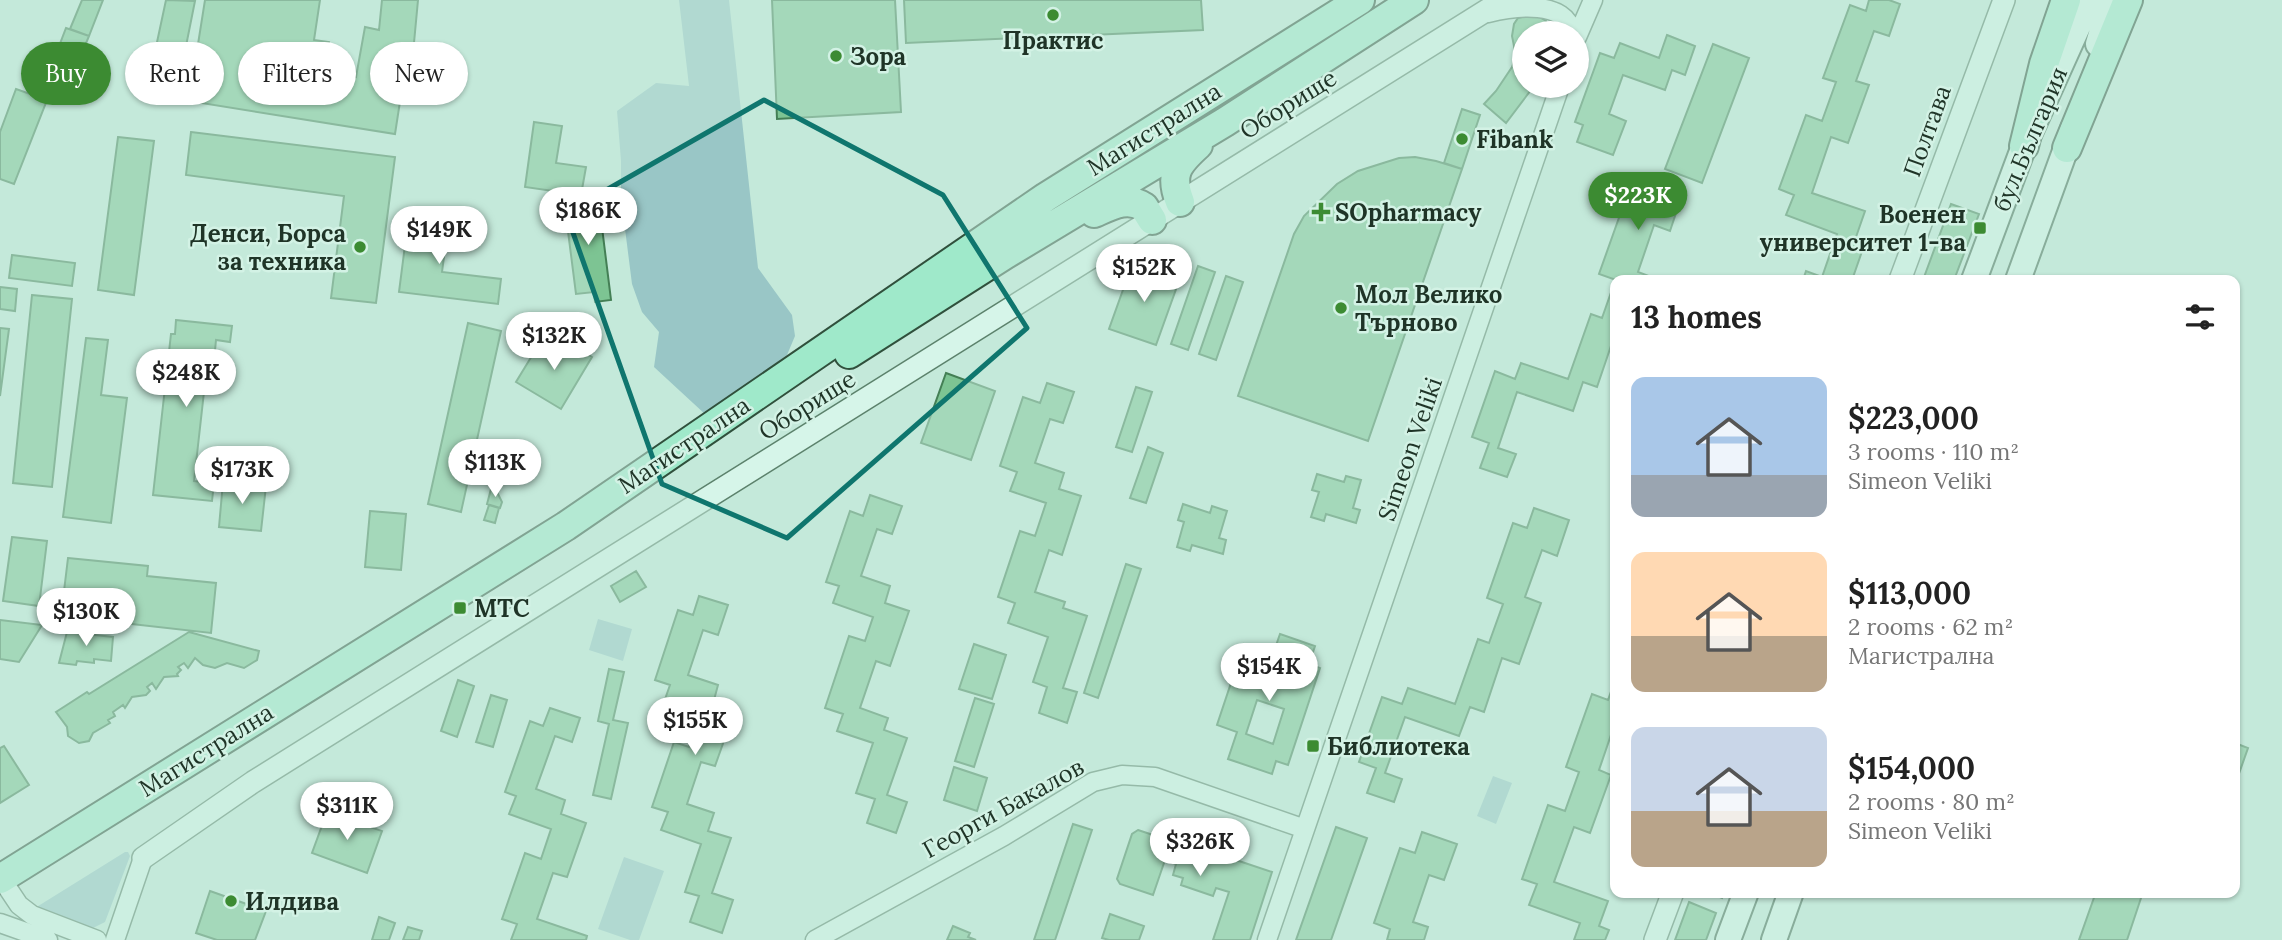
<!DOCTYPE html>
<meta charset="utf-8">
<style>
:root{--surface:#fff;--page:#f6f6f6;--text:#222;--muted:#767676;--accent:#3c8b32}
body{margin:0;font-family:Lora,serif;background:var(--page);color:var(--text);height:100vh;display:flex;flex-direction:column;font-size:26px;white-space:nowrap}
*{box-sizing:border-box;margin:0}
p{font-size:23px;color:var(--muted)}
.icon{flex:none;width:38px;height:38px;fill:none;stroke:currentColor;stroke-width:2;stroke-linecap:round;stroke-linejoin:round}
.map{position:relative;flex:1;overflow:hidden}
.drawer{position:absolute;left:1610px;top:275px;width:630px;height:623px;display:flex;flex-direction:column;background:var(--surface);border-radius:14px;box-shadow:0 2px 5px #0004}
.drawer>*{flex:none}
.banner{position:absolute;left:21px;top:42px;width:665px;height:63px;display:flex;gap:14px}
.fabs{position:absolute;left:1512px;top:21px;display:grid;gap:14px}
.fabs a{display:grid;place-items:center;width:77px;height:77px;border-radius:50%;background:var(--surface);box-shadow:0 2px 5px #0004;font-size:35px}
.price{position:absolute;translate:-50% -60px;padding:0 16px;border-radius:24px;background:#fff;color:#222;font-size:23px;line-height:46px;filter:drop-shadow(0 2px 4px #0008)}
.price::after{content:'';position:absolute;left:50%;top:42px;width:21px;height:16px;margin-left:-10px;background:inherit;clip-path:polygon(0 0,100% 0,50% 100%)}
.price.active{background:var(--accent);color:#fff}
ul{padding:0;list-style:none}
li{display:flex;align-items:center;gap:21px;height:175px;padding:0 21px}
li span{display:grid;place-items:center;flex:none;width:196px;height:140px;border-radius:14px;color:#555}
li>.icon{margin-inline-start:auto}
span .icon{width:84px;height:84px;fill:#fffc;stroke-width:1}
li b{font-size:30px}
h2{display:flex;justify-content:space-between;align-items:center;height:84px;padding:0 21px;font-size:30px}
.chip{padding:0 24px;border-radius:32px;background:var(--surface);box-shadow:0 2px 5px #0004;font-size:24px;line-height:63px}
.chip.active{background:var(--accent);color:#fff}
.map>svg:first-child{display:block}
.green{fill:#99c6c6}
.building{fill:#7dc493;stroke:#447f55;stroke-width:2;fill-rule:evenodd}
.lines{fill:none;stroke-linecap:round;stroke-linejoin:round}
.minor-casing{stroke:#5c826c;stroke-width:21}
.tertiary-casing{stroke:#5c826c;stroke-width:24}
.secondary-casing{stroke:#3f644e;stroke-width:28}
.primary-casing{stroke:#30503c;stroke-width:32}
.minor{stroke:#d6f5e9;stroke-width:18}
.tertiary{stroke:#d6f5e9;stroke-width:21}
.secondary{stroke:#d6f5e9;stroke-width:24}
.primary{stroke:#9fe9ca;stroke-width:28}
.marked{fill:none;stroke:#0f766e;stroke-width:5;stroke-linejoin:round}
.poi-dot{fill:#3c8b32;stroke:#d3f2e5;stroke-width:2.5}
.labels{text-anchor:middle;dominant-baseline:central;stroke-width:5;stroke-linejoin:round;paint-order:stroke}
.poi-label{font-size:24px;font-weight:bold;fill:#1f3427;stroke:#d3f2e5;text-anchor:start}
.street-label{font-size:24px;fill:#1f3427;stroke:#d3f2e5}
</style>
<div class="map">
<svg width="2282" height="940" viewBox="0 0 2282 940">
<rect width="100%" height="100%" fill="#c4e9da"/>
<path class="green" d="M679,0H729L758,268L792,315L795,336L787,355L706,415L654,367L659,332L642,312L632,284L621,197V161L617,111L656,83L689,86Z
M598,619L632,629L623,661L589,650Z
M1493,776L1512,783L1496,824L1477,816Z
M125,852H128L130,856L105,922L93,928L35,908Z
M624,857L664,871L639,940H630L598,929Z"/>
<path class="building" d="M82,0H103L89,36L70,29Z
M166,0L195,1L179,81L150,75Z
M205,0H320L314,40L329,42L324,72L356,77L365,27L379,30L382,0H418L412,64H410L405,96L401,95L395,134L189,101Z
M772,0H895L901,112L777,119Z
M904,0H1201L1203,30L906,43Z
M1869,0H1889L1900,4L1889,36L1874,31L1856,81L1869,85L1848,143L1831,137L1812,193L1865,211L1856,237L1866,240L1852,280H1803L1806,271L1822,277L1837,234L1786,215L1794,195L1779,189L1806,115L1822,121L1836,82L1823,78L1850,5L1866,11Z
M1526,16H1538L1546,21L1550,33H1524V86H1534L1506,123L1484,104L1496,91L1512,67L1516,56L1512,36L1514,24L1518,18Z
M66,28L89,36L75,70L53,62Z
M1667,35L1695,46L1685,75L1672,70L1665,90L1623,75L1609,114L1626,121L1613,155L1577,142L1583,125L1575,122L1600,53L1614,58L1620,43L1659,58Z
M1713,44L1749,58L1702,183L1665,169Z
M16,89L47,100L14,184L0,179V132Z
M1462,109L1480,115L1462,169L1444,163Z
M534,122L562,126L556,163L586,167L581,195L525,187Z
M191,132L395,157L376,303L331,298L344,196L186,175Z
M118,137L154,141L134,295L98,290Z
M1415,157L1436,161L1462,169L1368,441L1238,396L1294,234L1304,216L1337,184L1358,171L1399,158Z
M1647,183L1682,195L1670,231L1654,225L1638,272L1654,278L1653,280H1616L1599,274L1626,198L1640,203Z
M598,195L611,300L595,302L594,292L576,294L564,200Z
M1951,204L1979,214L1954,280H1923Z
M409,214L449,219L442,272L501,279L498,304L399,292Z
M12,255L75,263L72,286L9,278Z
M1133,262L1180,278L1156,345L1109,329Z
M1198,266L1215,272L1188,350L1171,344Z
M1226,276L1243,282L1216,360L1199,354Z
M1615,281V334L1597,387L1583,382L1573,411L1517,392L1498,448L1516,454L1507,477L1480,468L1489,443L1472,437L1495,371L1515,379L1521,363L1568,379L1591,314L1602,318Z
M0,287L17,289L15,311L0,309Z
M32,295L72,299L52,487L13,483Z
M176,320L232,326L230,342L216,340L211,393L204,392L194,481L214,483L212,501L153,495L171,334H175Z
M468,323L501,331L461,512L428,504Z
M0,328L9,329L0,396Z
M86,338L108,340L101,395L127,398L111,523L63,517Z
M548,338L574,353L577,348L592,357L561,409L516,382L541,341Z
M946,373L995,391L971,460L921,443Z
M1047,383L1074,392L1063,423L1050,419L1035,463L1064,473L1059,489L1081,496L1062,555L1049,550L1035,592L1065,602L1063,608L1087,616L1063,688L1077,692L1067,723L1039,713L1047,687L1033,682L1048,637L1008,623L1015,603L998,597L1020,531L1035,536L1046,503L1010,491L1017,472L1000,466L1023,397L1040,403Z
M1136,387L1152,392L1132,452L1116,447Z
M1148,447L1163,453L1146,503L1130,498Z
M508,452L521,456L516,471L503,466Z
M1317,474L1344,482L1346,476L1361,480L1353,508L1360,510L1356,523L1326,514L1324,521L1311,517L1319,492L1312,490Z
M223,482L266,486L261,531L219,527Z
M491,489L496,490L502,502L500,508L487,504Z
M870,495L902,506L892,534L877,529L861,576L890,586L885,603L909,611L890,666L876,661L860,708L888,718L884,730L907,738L887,795L907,802L896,833L867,823L875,799L856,793L873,743L837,731L843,714L825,708L849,636L865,641L873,617L833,603L839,586L826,582L850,511L863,516Z
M1183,504L1210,513L1212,506L1227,511L1219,538L1226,540L1223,554L1192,545L1190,551L1177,547L1184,522L1178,520Z
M489,505L499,508L495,523L484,520Z
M1534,508L1569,520L1557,556L1542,550L1525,597L1541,603L1519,664L1502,658L1484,712L1470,707L1459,736L1405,717L1385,773L1402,779L1394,802L1367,793L1376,768L1359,762L1382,697L1402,704L1408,688L1455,704L1478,639L1489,643L1503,604L1487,598L1513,523L1527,528Z
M370,511L406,514L401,570L365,567Z
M12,537L47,541L39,606L3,601Z
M68,558L148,566L147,576L216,583L211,633L61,616Z
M1126,564L1141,569L1098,698L1084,693Z
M636,571L646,587L620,602L611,586Z
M699,596L728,605L718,635L703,630L688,675L718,685L714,700L736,707L715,766L701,762L687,804L714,813L708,831L731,838L712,893L733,900L722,933L690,922L699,896L685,892L701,844L661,830L668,812L652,807L674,742L689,747L699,718L663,705L670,685L655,680L678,610L693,615Z
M0,620L42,625L19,662L0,659Z
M67,632L113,637L111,661L94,659V663L77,661L76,665L59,663Z
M189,632L259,651L257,660L244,668L227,663L215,668L203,665L195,658L188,668L184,663L178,667L181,670L177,674L178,676L164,677L156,689L152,683L147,687L150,691L146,695L132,697L125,708L123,705L113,712L115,716L108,720L110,723L93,733L89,741L79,743L68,736L67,727L56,712L87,692L89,694Z
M1280,634L1315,646L1309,664L1320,668L1288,765L1276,761L1272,774L1228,759L1237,732L1217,725L1244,644L1273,654ZM1257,700L1284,709L1273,744L1246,734Z
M974,644L1006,655L992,699L959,689Z
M609,669L624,672L613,720L628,723L611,799L593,795L609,724L598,721Z
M458,680L474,686L457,737L441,731Z
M1614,683L1615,723L1599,770L1611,775L1590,833L1574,827L1554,882L1608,901L1599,926L1609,930L1605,940H1574L1580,923L1529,905L1537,884L1522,879L1548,805L1565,811L1579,772L1566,767L1592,694L1608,700Z
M491,695L507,700L493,747L476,742Z
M975,698L994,704L974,767L955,761Z
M550,708L580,718L572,742L555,736L536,789L565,800L561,814L586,823L567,877L553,873L537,919L587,936L586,940H511L517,924L502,919L525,853L541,859L551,829L509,814L516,796L505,792L530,721L543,726Z
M2235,743L2248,748L2235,785Z
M4,746L29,785L0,803V748Z
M954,767L987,778L977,811L944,800Z
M327,812L382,831L367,873L312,853Z
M1073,824L1092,830L1055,940H1034Z
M1336,827L1367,838L1331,940H1296Z
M1138,830L1183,845L1185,838L1237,855L1236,860L1272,872L1250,940H1213L1229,892L1216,888L1213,896L1181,885L1183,878L1173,875L1176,864L1165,860L1153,895L1120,884L1117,879L1132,834Z
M1422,832L1457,844L1444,880L1429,875L1413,922L1428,927L1424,940H1387L1390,929L1374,923L1400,848L1415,853Z
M210,891L266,911L255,940H217L196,933Z
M1707,892H1724L1722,898Z
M2096,892H2143L2127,940H2079Z
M1689,902L1716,913L1706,940H1675Z
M1110,914L1144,926L1139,940H1109L1102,938Z
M379,917L395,923L389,940H372Z
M953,926L970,933L968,937L976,940H947Z
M408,927L422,931L419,940H403Z"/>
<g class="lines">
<defs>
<path id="minor" d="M1488,13C1515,6 1567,0 1572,33
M1577,37L1593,0
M1,878L19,905L32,915L97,940
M0,923L48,940
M115,940L143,858
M815,940L1004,836L1093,782L1122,775L1155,777L1305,829
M1267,940L1560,86"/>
<path id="tertiary" d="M1900,280L2004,0
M143,858L253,782L1503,0
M1655,940L1673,892"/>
<path id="secondary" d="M2098,44L2111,0
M1974,280L2024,146L2090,0
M2018,280L2073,129
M1728,940L1746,892
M1774,940L1791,892"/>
<path id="primary" d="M2024,146L2044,64L2066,0
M2067,148L2128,0
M1180,202C1169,174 1177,164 1198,145
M1094,213C1110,206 1127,196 1144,207L1152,220
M849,354L1006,254L1225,122L1414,0
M0,879L566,526L1046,197L1360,0"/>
</defs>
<use href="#minor" class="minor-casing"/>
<use href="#tertiary" class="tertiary-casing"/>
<use href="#secondary" class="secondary-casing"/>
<use href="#primary" class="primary-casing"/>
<use href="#minor" class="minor"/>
<use href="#tertiary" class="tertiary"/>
<use href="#secondary" class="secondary"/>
<use href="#primary" class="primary"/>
</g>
<path d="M0 0H2282V940H0ZM764,100L943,195L1027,328L787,538L662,484L566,213Z" fill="#c4e9da" fill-opacity=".55" fill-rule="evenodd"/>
<path class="marked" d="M764,100L943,195L1027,328L787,538L662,484L566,213Z"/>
<g class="poi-dot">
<circle cx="1053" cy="15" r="7"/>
<circle cx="836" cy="56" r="7"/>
<circle cx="1462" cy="139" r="7"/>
<path d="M1317.5 201.5h7v7h7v7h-7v7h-7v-7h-7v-7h7z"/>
<rect x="1973" y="221" width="14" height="14" rx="3.5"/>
<circle cx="360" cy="247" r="7"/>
<circle cx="1341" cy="308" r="7"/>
<rect x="453" y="601" width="14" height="14" rx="3.5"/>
<rect x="1306" y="739" width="14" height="14" rx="3.5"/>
<circle cx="231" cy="901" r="7"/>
</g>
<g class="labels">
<g class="poi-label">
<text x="1053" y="40" text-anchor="middle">Практис</text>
<text x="850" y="56">Зора</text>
<text x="1476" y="139">Fibank</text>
<text x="1335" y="212">SOpharmacy</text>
<text x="1966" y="214" text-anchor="end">Военен<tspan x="1966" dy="28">университет 1-ва</tspan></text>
<text x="346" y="233" text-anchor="end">Денси, Борса<tspan x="346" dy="28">за техника</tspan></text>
<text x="1355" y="294">Мол Велико<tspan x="1355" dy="28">Търново</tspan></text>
<text x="474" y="608">МТС</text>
<text x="1327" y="746">Библиотека</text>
<text x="245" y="901">Илдива</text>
</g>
<g class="street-label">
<text transform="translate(1288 104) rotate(-32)">Оборище</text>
<text transform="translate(1154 129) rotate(-32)">Магистрална</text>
<text transform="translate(1927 131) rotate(-70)">Полтава</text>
<text transform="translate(2030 139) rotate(-67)">бул.България</text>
<text transform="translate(807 405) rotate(-32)">Оборище</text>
<text transform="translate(684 445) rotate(-34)">Магистрална</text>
<text transform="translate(1410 449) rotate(-71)">Simeon Veliki</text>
<text transform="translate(206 750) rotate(-32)">Магистрална</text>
<text transform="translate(1003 808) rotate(-29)">Георги Бакалов</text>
</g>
</g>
</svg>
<div class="fabs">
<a><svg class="icon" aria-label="layers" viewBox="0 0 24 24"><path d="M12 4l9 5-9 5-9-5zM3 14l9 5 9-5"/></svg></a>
</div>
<b class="price active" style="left:1638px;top:232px">$223K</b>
<b class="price" style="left:588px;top:247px">$186K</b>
<b class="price" style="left:439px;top:266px">$149K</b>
<b class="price" style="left:1144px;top:304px">$152K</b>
<b class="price" style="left:554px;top:372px">$132K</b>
<b class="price" style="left:186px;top:409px">$248K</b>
<b class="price" style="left:495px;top:499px">$113K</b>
<b class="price" style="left:242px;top:506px">$173K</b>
<b class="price" style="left:86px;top:648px">$130K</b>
<b class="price" style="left:1269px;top:703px">$154K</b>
<b class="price" style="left:695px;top:757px">$155K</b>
<b class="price" style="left:347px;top:842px">$311K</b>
<b class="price" style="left:1200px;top:878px">$326K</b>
<div class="banner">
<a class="chip active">Buy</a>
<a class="chip">Rent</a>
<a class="chip">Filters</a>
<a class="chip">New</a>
</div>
<section class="drawer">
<h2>13 homes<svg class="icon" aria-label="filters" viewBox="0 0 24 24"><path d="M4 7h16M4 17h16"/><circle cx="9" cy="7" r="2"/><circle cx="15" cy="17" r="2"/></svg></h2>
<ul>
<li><span style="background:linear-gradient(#a9c7e8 70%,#9aa5b1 0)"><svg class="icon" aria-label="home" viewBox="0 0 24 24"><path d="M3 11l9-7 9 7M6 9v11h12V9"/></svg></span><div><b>$223,000</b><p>3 rooms · 110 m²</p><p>Simeon Veliki</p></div></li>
<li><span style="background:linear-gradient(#ffd9b3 60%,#b9a48a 0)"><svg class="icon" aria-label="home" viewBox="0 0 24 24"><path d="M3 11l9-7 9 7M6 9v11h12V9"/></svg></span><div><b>$113,000</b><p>2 rooms · 62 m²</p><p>Магистрална</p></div></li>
<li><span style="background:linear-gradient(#c9d6e8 60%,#b9a48a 0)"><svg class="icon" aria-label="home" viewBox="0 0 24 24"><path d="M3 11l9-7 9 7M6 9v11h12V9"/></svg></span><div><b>$154,000</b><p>2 rooms · 80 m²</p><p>Simeon Veliki</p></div></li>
</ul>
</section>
</div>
